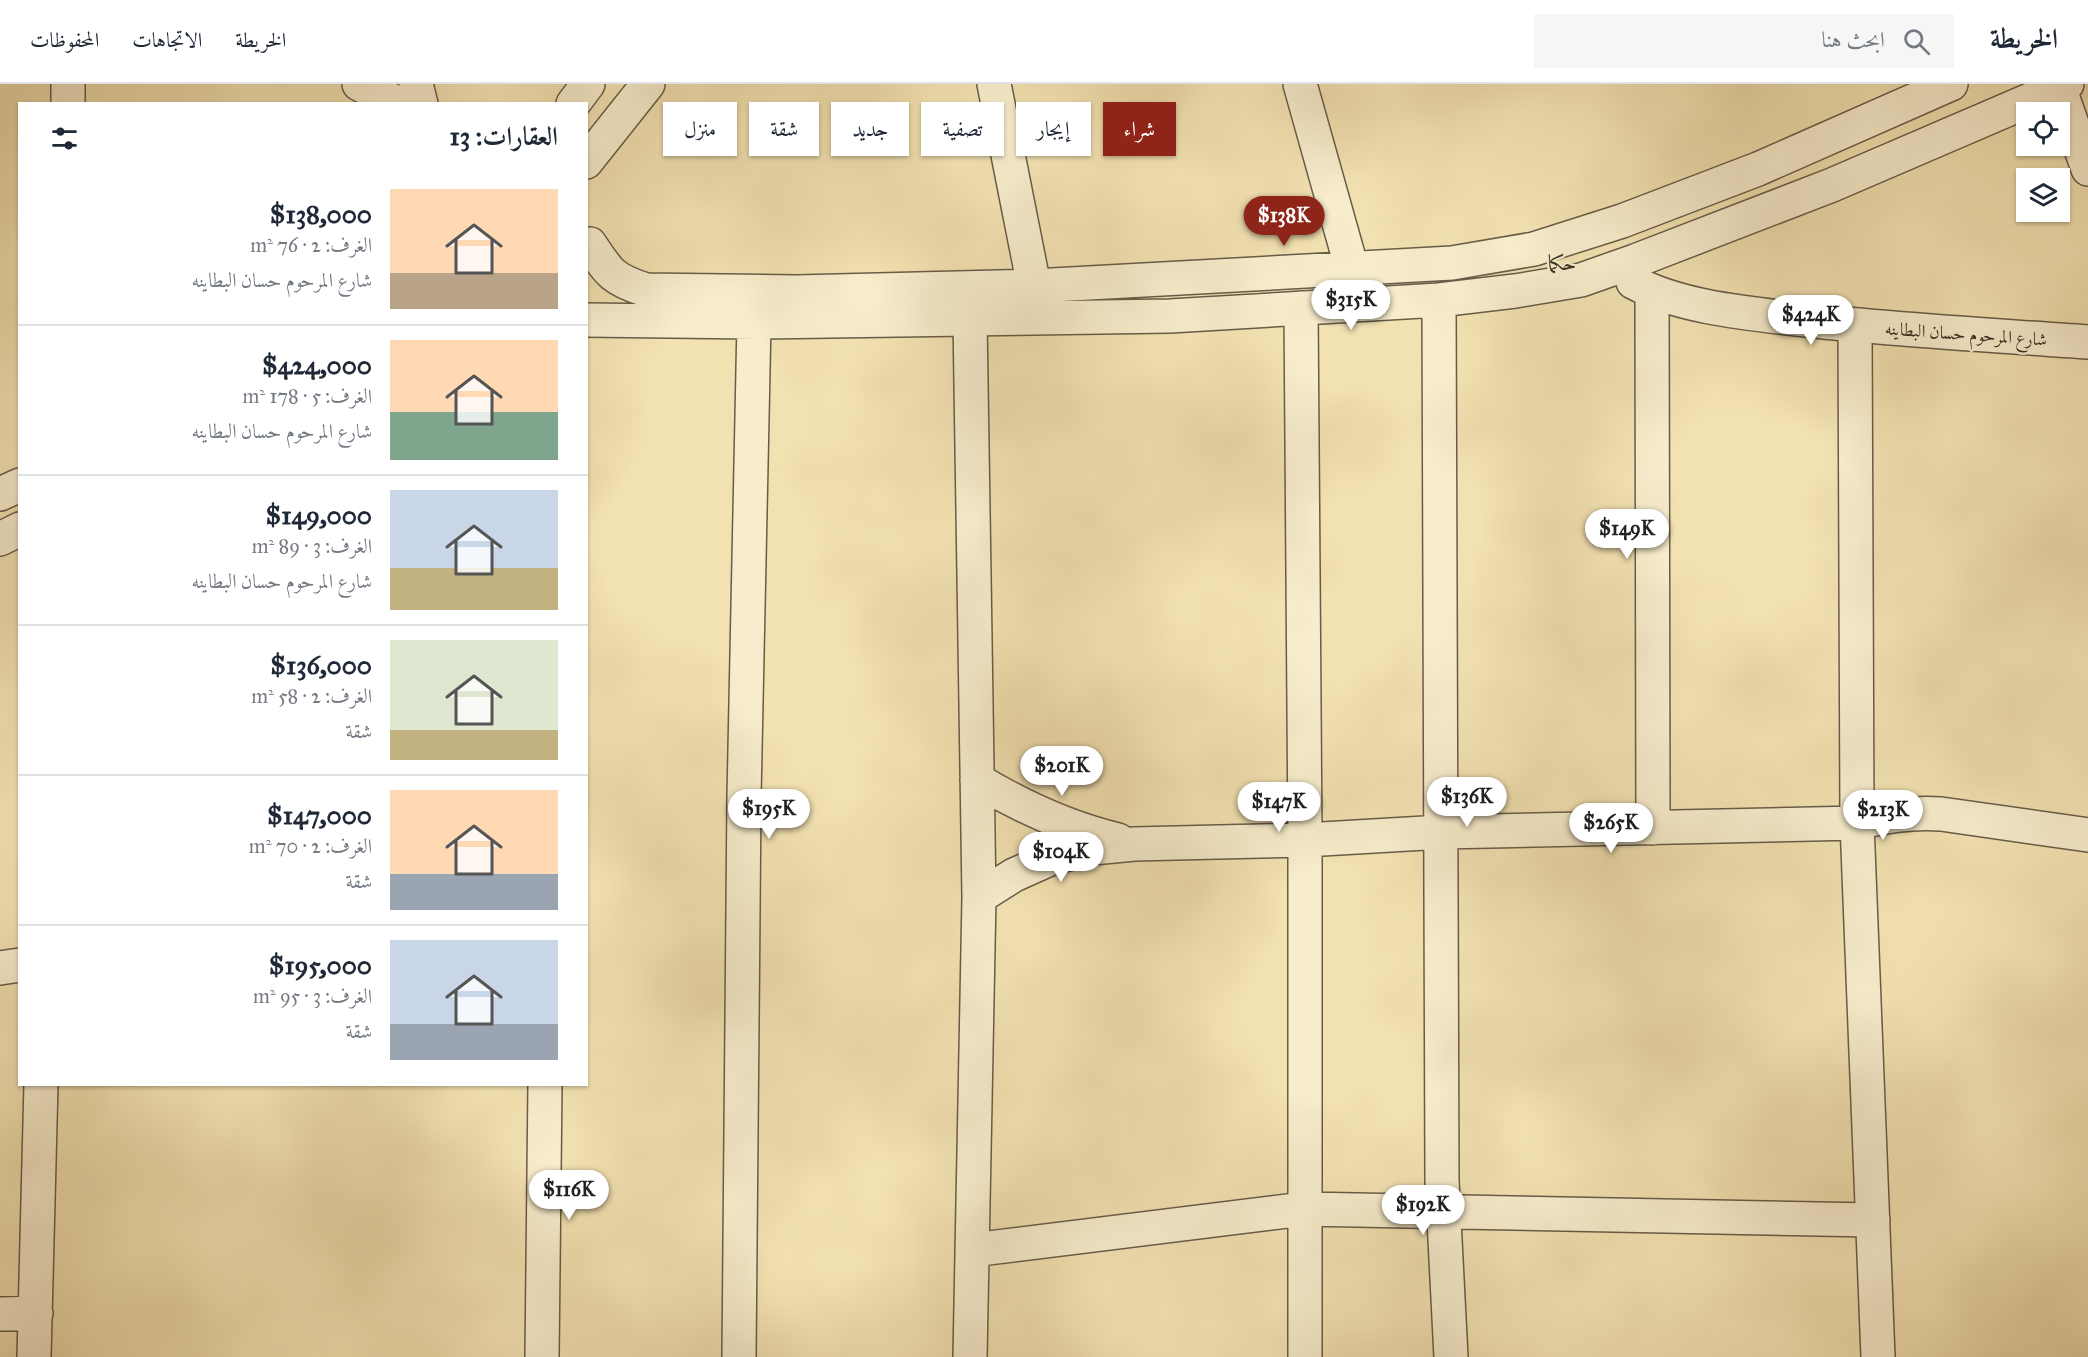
<!DOCTYPE html>
<html lang="ar">
<meta charset="utf-8">
<style>
:root{--surface:#fff;--page:#f6f6f7;--text:#1f2937;--muted:#747a83;--line:#e0e1e3;--accent:#8f2418}
body{margin:0;font-family:"IM FELL Great Primer",Amiri,serif;background:var(--page);color:var(--text);direction:rtl;height:100vh;display:flex;flex-direction:column;font-size:22px;white-space:nowrap}
*{box-sizing:border-box;margin:0}
p{font-size:20px;color:var(--muted)}
.icon{flex:none;width:33px;height:33px;fill:none;stroke:currentColor;stroke-width:2;stroke-linecap:round;stroke-linejoin:round}
.map{position:relative;flex:1;overflow:hidden;direction:ltr}
.sheet{position:absolute;left:18px;top:18px;width:570px;height:984px;display:flex;flex-direction:column;background:var(--surface);border-radius:0px;box-shadow:0 2px 4px #0004;direction:rtl}
.sheet>*{flex:none}
.banner{position:absolute;left:606px;top:18px;width:570px;height:54px;direction:rtl;display:flex;gap:12px}
.fabs{position:absolute;left:2016px;top:18px;display:grid;gap:12px}
.fabs a{display:grid;place-items:center;width:54px;height:54px;border-radius:0px;background:var(--surface);box-shadow:0 2px 4px #0004;font-size:30px}
.price{position:absolute;translate:-50% -51px;padding:0 14px;border-radius:21px;background:#fff;color:#222;font-size:20px;line-height:39px;filter:drop-shadow(0 2px 3px #0008)}
.price::after{content:'';position:absolute;left:50%;top:36px;width:18px;height:14px;margin-left:-9px;background:inherit;clip-path:polygon(0 0,100% 0,50% 100%)}
.price.active{background:var(--accent);color:#fff}
ul{padding:0;list-style:none}
li{display:flex;align-items:center;gap:18px;height:150px;padding:0 30px}
li+li{border-top:2px solid var(--line)}
li span{display:grid;place-items:center;flex:none;width:168px;height:120px;border-radius:0px;color:#555}
li>.icon{margin-inline-start:auto}
span .icon{width:72px;height:72px;fill:#fffc;stroke-width:1}
li b{font-size:26px}
h2{display:flex;justify-content:space-between;align-items:center;height:72px;padding:0 30px;font-size:26px}
.chip{padding:0 21px;border-radius:0px;background:var(--surface);box-shadow:0 2px 4px #0004;font-size:21px;line-height:54px}
.chip.active{background:var(--accent);color:#fff}
header{display:flex;align-items:center;gap:36px;box-sizing:border-box;height:84px;padding:0 30px;background:var(--surface);border-bottom:2px solid var(--line)}
header strong{font-size:28px}
nav{display:flex;gap:33px;margin-inline-start:auto;font-size:21px}
.search{width:420px;height:54px;background:var(--page);display:flex;align-items:center;gap:15px;box-sizing:border-box;padding:0 21px;border-radius:0px;color:var(--muted);font-size:22px}
.map>svg:first-child{display:block}
.lines{fill:none;stroke-linecap:round;stroke-linejoin:round}
.minor-casing{stroke:#675c48;stroke-width:36}
.minor{stroke:#f7eccc;stroke-width:33}
.labels{text-anchor:middle;dominant-baseline:central;stroke-width:4.5;stroke-linejoin:round;paint-order:stroke}
.street-label{font-size:18px;fill:#393025;stroke:#f7eccc}
.quarter-label{font-size:21px;fill:#393025;stroke:#f7eccc}
</style>
<header>
<strong>الخريطة</strong>
<div class="search"><svg class="icon" aria-label="search" viewBox="0 0 24 24"><circle cx="10" cy="10" r="6"/><path d="M15 15l6 6"/></svg>ابحث هنا</div>
<nav><a>الخريطة</a><a>الاتجاهات</a><a>المحفوظات</a></nav>
</header>
<div class="map">
<svg width="2088" height="1273" viewBox="0 0 2088 1273">
<rect width="100%" height="100%" fill="#f2e1b1"/>
<filter id="stains"><feTurbulence type="fractalNoise" baseFrequency=".00333" numOctaves="4"/><feColorMatrix values="0 0 0 0 .2 0 0 0 0 .09 0 0 0 0 .02 0 0 0 .5 -.17"/></filter>
<radialGradient id="worn" r=".72"><stop offset=".6" stop-color="#630" stop-opacity="0"/><stop offset="1" stop-color="#630" stop-opacity=".3"/></radialGradient>
<g class="lines">
<defs>
<path id="minor" d="M359,0L399,20
M416,0L421,20
M994,0L1034,202
M1300,0L1352,185
M2059,3L2088,85
M68,20V0
M573,20L588,0
M586,78L648,0
M590,160C609,189 612,195 646,206L797,208L1034,202L1452,179L1534,165L1622,137L1758,85L1951,0
M1633,198C1680,223 1744,229 1797,235C1893,246 1991,251 2088,258
M1652,208L1653,744
M1439,216L1442,1097L1451,1273
M1301,224L1305,756V1273
M586,236L754,238L1170,232L1439,216L1515,207L1581,196L1635,177L1832,101L2067,0
M1855,242L1857,739L1878,1273
M0,410L20,401
M0,455L20,445
M977,696C1022,723 1067,744 1118,756
M979,813L1014,791L1052,774L1093,764L1134,760L1305,756L1442,748L1857,739C1886,732 1911,728 1941,730L2088,751
M0,884L20,881
M972,1166L1304,1125L1873,1136
M0,1230L36,1229
M34,1273L41,1000
M542,1273L545,1000
M739,1273L744,713L754,238
M970,1273L979,813L970,234"/>
</defs>
<use href="#minor" class="minor-casing"/>
<use href="#minor" class="minor"/>
</g>
<g class="labels">
<g class="street-label">
<text transform="translate(1966 250) rotate(4)">شارع المرحوم حسان البطاينه</text>
</g>
<g class="quarter-label">
<text x="1562" y="179">حكما</text>
</g>
</g>
<rect width="100%" height="100%" filter="url(#stains)"/>
<rect width="100%" height="100%" fill="url(#worn)"/>
</svg>
<div class="fabs">
<a><svg class="icon" aria-label="locate" viewBox="0 0 24 24"><circle cx="12" cy="12" r="6"/><path d="M12 2v4M12 18v4M2 12h4M18 12h4"/></svg></a>
<a><svg class="icon" aria-label="layers" viewBox="0 0 24 24"><path d="M12 4l9 5-9 5-9-5zM3 14l9 5 9-5"/></svg></a>
</div>
<b class="price active" style="left:1284px;top:163px">$138K</b>
<b class="price" style="left:1351px;top:247px">$315K</b>
<b class="price" style="left:1811px;top:262px">$424K</b>
<b class="price" style="left:1627px;top:476px">$149K</b>
<b class="price" style="left:1062px;top:713px">$201K</b>
<b class="price" style="left:1467px;top:744px">$136K</b>
<b class="price" style="left:1279px;top:749px">$147K</b>
<b class="price" style="left:769px;top:756px">$195K</b>
<b class="price" style="left:1883px;top:757px">$213K</b>
<b class="price" style="left:1611px;top:770px">$265K</b>
<b class="price" style="left:1061px;top:799px">$104K</b>
<b class="price" style="left:569px;top:1137px">$116K</b>
<b class="price" style="left:1423px;top:1152px">$192K</b>
<div class="banner">
<a class="chip active">شراء</a>
<a class="chip">إيجار</a>
<a class="chip">تصفية</a>
<a class="chip">جديد</a>
<a class="chip">شقة</a>
<a class="chip">منزل</a>
</div>
<section class="sheet">
<h2>العقارات: 13<svg class="icon" aria-label="filters" viewBox="0 0 24 24"><path d="M4 7h16M4 17h16"/><circle cx="9" cy="7" r="2"/><circle cx="15" cy="17" r="2"/></svg></h2>
<ul>
<li><span style="background:linear-gradient(#ffd9b3 70%,#b9a48a 0)"><svg class="icon" aria-label="home" viewBox="0 0 24 24"><path d="M3 11l9-7 9 7M6 9v11h12V9"/></svg></span><div><b>$138,000</b><p>الغرف: 2 · 76 m²</p><p>شارع المرحوم حسان البطاينه</p></div></li>
<li><span style="background:linear-gradient(#ffd9b3 60%,#7fa58c 0)"><svg class="icon" aria-label="home" viewBox="0 0 24 24"><path d="M3 11l9-7 9 7M6 9v11h12V9"/></svg></span><div><b>$424,000</b><p>الغرف: 5 · 178 m²</p><p>شارع المرحوم حسان البطاينه</p></div></li>
<li><span style="background:linear-gradient(#c9d6e8 65%,#c2b280 0)"><svg class="icon" aria-label="home" viewBox="0 0 24 24"><path d="M3 11l9-7 9 7M6 9v11h12V9"/></svg></span><div><b>$149,000</b><p>الغرف: 3 · 89 m²</p><p>شارع المرحوم حسان البطاينه</p></div></li>
<li><span style="background:linear-gradient(#dfe7d0 75%,#c2b280 0)"><svg class="icon" aria-label="home" viewBox="0 0 24 24"><path d="M3 11l9-7 9 7M6 9v11h12V9"/></svg></span><div><b>$136,000</b><p>الغرف: 2 · 58 m²</p><p>شقة</p></div></li>
<li><span style="background:linear-gradient(#ffd9b3 70%,#9aa5b1 0)"><svg class="icon" aria-label="home" viewBox="0 0 24 24"><path d="M3 11l9-7 9 7M6 9v11h12V9"/></svg></span><div><b>$147,000</b><p>الغرف: 2 · 70 m²</p><p>شقة</p></div></li>
<li><span style="background:linear-gradient(#c9d6e8 70%,#9aa5b1 0)"><svg class="icon" aria-label="home" viewBox="0 0 24 24"><path d="M3 11l9-7 9 7M6 9v11h12V9"/></svg></span><div><b>$195,000</b><p>الغرف: 3 · 95 m²</p><p>شقة</p></div></li>
</ul>
</section>
</div>
